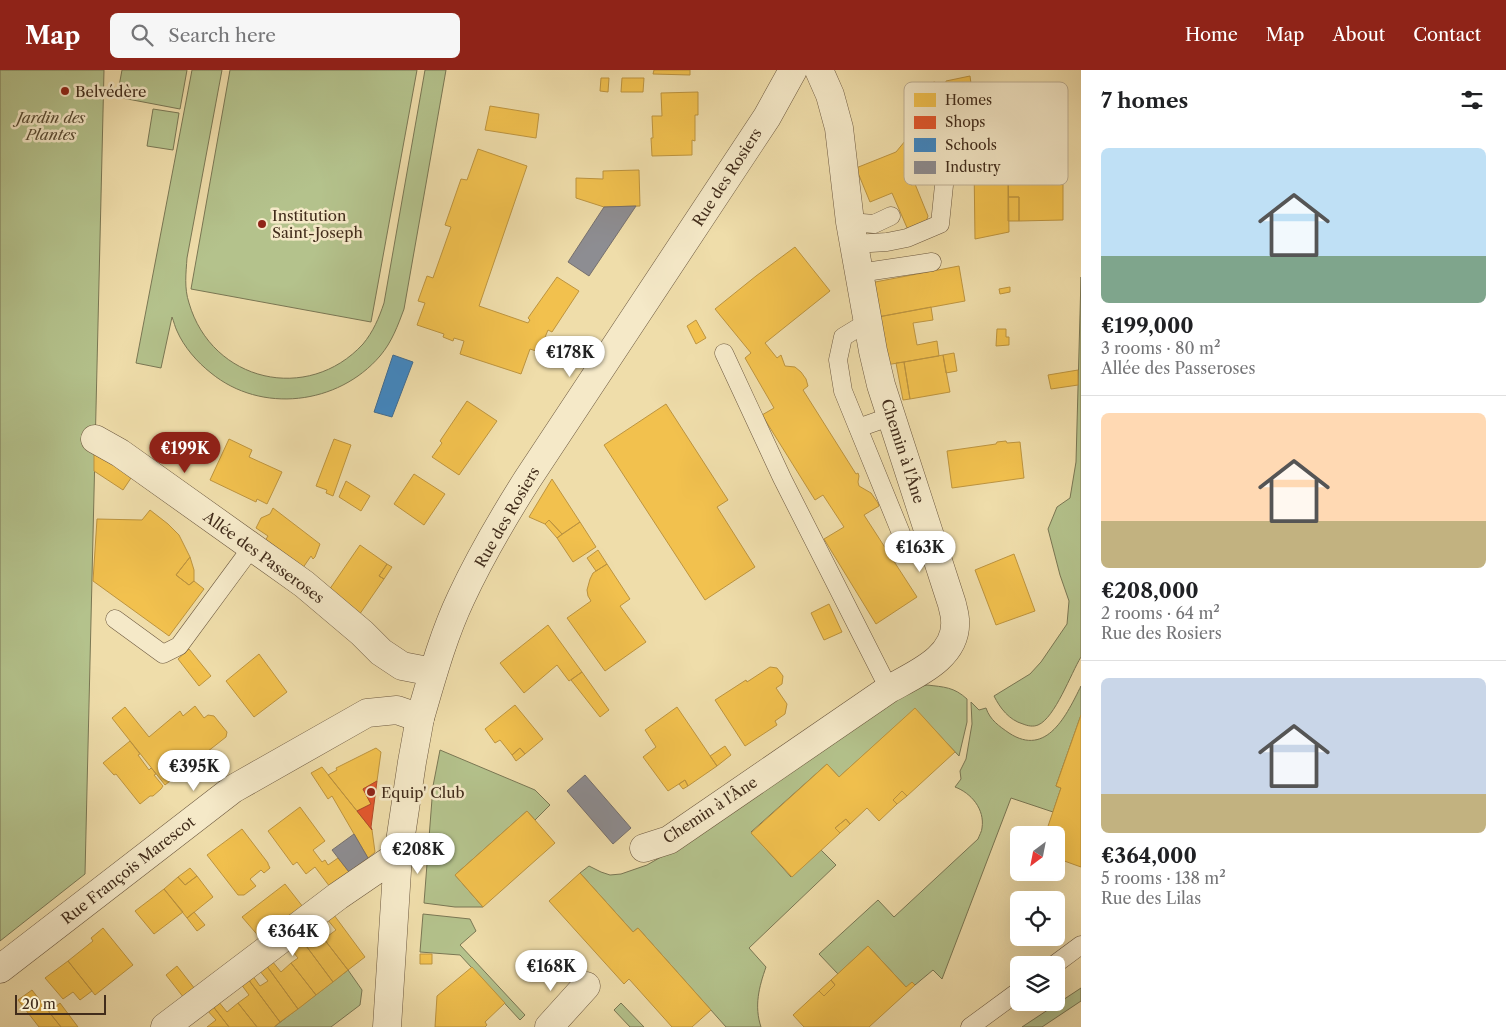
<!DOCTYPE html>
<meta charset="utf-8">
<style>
:root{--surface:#fff;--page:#f6f6f6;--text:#202124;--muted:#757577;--line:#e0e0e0;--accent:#8f2418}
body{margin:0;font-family:"Libre Caslon Text",serif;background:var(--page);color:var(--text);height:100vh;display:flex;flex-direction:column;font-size:19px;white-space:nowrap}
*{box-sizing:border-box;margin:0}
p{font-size:16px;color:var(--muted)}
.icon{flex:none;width:28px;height:28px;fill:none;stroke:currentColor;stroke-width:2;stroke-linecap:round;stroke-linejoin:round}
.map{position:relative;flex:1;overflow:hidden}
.sheet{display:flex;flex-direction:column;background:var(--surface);width:425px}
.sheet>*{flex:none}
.needle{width:32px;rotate:212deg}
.controls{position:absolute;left:1010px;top:756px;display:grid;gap:10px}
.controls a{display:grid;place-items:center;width:55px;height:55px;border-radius:8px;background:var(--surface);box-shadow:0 5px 20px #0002;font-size:25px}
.scale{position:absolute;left:15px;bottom:12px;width:91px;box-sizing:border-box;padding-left:5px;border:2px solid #412c1b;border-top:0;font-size:14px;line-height:18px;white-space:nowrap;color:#412c1b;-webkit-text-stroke:4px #f5e9c8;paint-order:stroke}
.price{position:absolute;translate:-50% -42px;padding:0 11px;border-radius:18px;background:#fff;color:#222;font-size:16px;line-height:32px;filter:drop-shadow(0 1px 2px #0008)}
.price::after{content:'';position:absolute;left:50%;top:30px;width:15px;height:11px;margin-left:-8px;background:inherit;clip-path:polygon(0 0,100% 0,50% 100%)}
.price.current{background:var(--accent);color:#fff}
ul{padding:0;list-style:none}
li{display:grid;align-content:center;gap:10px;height:265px;padding:0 20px}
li+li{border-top:1px solid var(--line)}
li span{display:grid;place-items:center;height:155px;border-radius:8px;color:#555}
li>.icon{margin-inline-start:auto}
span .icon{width:90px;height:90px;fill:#fffc;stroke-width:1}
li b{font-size:21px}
h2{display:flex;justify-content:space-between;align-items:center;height:60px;padding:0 20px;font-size:21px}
header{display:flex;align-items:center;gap:30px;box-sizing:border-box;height:70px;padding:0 25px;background:var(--accent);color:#fff}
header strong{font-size:24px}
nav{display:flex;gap:28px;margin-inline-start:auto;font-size:18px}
.search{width:350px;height:45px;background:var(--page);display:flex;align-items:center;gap:12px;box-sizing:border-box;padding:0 18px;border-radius:8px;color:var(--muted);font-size:19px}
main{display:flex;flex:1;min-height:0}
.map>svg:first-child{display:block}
.green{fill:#b4c28c;stroke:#7a7754}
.homes{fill:#f2c14e;stroke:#bd943f}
.shops{fill:#e4572e;stroke:#b34a28}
.schools{fill:#3f88c5;stroke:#406c92}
.industry{fill:#8d8d92;stroke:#76706e}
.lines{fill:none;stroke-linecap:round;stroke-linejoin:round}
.service-casing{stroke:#6c583f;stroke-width:19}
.minor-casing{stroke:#6c583f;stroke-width:29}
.tertiary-casing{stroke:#6c583f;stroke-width:29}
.service{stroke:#f5e9c8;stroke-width:18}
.minor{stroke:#f5e9c8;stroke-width:28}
.tertiary{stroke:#f5e9c8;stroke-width:28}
.poi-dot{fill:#8f2418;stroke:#f5e9c8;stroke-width:2}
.labels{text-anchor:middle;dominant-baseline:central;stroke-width:5;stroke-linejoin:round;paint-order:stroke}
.poi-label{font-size:15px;fill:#412c1b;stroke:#f5e9c8;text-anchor:start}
.park-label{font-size:15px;font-style:italic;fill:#584a32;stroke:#f5e9c8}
.street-label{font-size:15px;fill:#412c1b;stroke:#f5e9c8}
.key{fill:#f5e9c8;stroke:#bfb094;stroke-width:1}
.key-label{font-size:14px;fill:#412c1b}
</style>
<header>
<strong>Map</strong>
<div class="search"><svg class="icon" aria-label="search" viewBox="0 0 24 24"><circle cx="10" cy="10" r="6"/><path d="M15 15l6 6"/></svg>Search here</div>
<nav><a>Home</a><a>Map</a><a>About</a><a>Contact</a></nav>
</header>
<main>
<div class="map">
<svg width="1081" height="957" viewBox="0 0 1081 957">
<rect width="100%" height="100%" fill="#efddaa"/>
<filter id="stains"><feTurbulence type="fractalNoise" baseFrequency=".004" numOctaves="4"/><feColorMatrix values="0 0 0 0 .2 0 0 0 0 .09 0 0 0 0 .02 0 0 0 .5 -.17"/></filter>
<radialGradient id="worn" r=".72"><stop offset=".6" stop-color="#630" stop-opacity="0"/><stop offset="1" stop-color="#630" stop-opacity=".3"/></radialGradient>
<path class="green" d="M0,0H104L85,804L0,871Z
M122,0H187L180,39L117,27Z
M192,0H222L187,188C186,203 184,218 189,233C212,312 308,334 363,274C373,262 379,248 384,233L425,0H446L404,239C398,255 392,272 380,286C338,335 261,344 211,303C197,292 184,277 177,261C175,257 174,252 172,247L161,298L136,293Z
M230,0H417L371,252L191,219Z
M153,39L179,43L173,80L147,76Z
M1081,207V587C1071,603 1055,648 1038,655C1033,657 1028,656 1023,654C1009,650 1000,638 994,626L1030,604L1041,592L1067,554L1069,531L1060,505L1048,459L1057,437L1070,428L1076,392Z
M927,615C944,617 954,617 967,629V652L959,686L915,639L839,707L827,694L751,762L791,807L821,780L836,795L749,878L766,897C759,917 754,936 761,957H726L638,858L633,862L580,803L589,796L601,802L610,805L621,804L647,795L701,764L914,618Z
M1081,616V645L1056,716L1061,718L1053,742L1011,728L942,909L933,900L915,915L906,917L868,876L838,904L819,884L878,830L894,847L978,769C979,766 982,761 982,758C985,739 971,723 955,717L961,709L960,701L966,689L972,654L971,632L979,640L986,638C990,650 999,656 1009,663C1047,688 1067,644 1081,616Z
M440,680L535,720L550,735L535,750L527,741L455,805L483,837H455L424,833L433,716Z
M423,844L470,849L476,861L460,875L525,945L520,950L460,885L420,882Z
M348,900L362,920L360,935L331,957H274Z
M1081,918V931L1042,957H1022Z
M621,933L644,957H630L614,940Z"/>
<path class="homes" d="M654,0H690V5L653,4Z
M970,6L979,75L977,84L955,81V74L940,73L946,11Z
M601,8H609L608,22L600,21Z
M622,8H644L643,22H621Z
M935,12L938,18L931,83L911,66L915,16Z
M698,22V45H695V71L692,70V85L652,86L651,68H653L652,46H662L661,23Z
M490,36L539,44L536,68L485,60Z
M1051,58L1052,107H1063V150L1019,151V127H1008V89L1018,88V60Z
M910,65L931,83L910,111L911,115L915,114L928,146L926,152L908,160L892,123L870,132L856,98L896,82Z
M478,79L527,96L479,236L528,253L530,250L528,248L557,207L579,221L552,262L548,260L539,282L530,279L521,304L460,284L464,271L454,268L453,271L443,267L444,264L417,255L425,233L418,231L427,206L433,208L451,157L445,155L461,109L467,110Z
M980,86H1008L1009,162L975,169L974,94L980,93Z
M639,100L640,136L604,137L576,128V108L603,109V101Z
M1008,127H1019V151H1008Z
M795,177L830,221L765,273L777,288L781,285L785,296L795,297L801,302L806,309L808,316L803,320L856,404L858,403L859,406L858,412L859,416L871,423L878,433L879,436L864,445L917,527L876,554L824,469L844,457L823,425L815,430L762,345L774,338L745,288L751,283L715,239L756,206Z
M959,196L965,231L878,247L870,213Z
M1010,217V222L1000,224L999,219Z
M931,237L933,250L913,253L917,275L937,271L939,286L886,295L878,247Z
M696,250L706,268L696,274L687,256Z
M997,259H1006V267H1009V275L996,276Z
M954,283L957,301L946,303L943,285Z
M943,285L950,322L910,329L904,292Z
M904,292L910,329L903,330L896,293Z
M1078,300V315L1051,319L1048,305Z
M467,331L497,351L459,405L432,387L442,373L440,371Z
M666,334L728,430L717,437L755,497L705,530L604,375Z
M229,369L252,380L249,387L282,402L267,434L257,429L256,432L210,410Z
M334,369L351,375L333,426L326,423L327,420L316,416Z
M1006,371L1007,373L1020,372L1024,408L952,418L947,381L996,374L997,372Z
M94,375L135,402L123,420L94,401Z
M414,404L445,424L424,455L394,434Z
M552,409L580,452L562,464L549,450L545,454L529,447Z
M346,411L370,426L361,441L339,427Z
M273,438L320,474L315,487L313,489L311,486L300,502L263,474L268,466L256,458L261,448L270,444Z
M150,440L168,454L179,465L190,487L176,505L189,515L194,511L204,519L169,566L93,511L97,449L142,450Z
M549,450L562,464L557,468L545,454Z
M580,452L596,477L573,492L557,468Z
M360,475L387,494L379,506L384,509L357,548L327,523Z
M598,480L607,494L596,501L587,488Z
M1014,484L1035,541L996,555L975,500Z
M190,487L194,500V511L189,515L176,505Z
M387,494L392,497L384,509L379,506Z
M607,494L630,529L620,536L646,572L605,601L567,548L591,531L588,526L587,520L590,509L593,503Z
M829,534L842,562L824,570L811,543Z
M548,555L582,602L569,611L557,595L524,623L500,593Z
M189,579L211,606L199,616L178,589Z
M259,584L287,622L254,647L226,611Z
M770,597L777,598L783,606L782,614L776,618L787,634L785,644L775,651L777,655L745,676L715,630L746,610L747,612Z
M582,602L609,640L600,647L571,610Z
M515,635L543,669L525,684L520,678L512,685L500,670L495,673L485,659Z
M195,636L204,648L208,645L214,646L227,662L226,667L165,715L112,648L125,637L149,667L180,641L183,646Z
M677,637L717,696L688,716L685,710L668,721L643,687L656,677L645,660Z
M915,638L955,682L907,726L902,721L893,730L897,734L879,751L867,738L850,754L846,749L835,758L840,763L792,807L751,763L827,694L839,707Z
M1081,645V797L1056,788V765H1045L1061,718L1056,716Z
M130,671L140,684L138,685L149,700L151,698L153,700L156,704L154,705L163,716L161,719L153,726H150L140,734L116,704L114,705L103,693Z
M725,676L731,685L717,696L710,686Z
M376,678L381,682L377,711L363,719L371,734L357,741L328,705L337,700L336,698Z
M520,678L525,684L516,691L512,685Z
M322,697L372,760L375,782L368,788L332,726L328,729L311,703Z
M685,710L688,716L683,719L679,714Z
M902,721L907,726L897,734L893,730Z
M300,737L325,771L313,780L322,792L325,790L328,795L338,788L349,802L330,817L315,797L306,804L297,792L293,795L268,761Z
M527,741L555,773L483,837L455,805Z
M846,749L850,754L840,763L835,758Z
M242,759L268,793V794L270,798L264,803L261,800L250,809L256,816L244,825H238L207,785Z
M190,798L197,806L185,815L178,807Z
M580,803L633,862L638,858L711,940L692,957H672L629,909L624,914L549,831Z
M197,806L213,827L187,848L164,819L178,807L185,815Z
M285,814L303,837L261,869L242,847Z
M164,819L183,842L154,864L135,841Z
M194,842L205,855L197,861L187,848Z
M334,845L365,887L348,900L324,869L336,860L327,849Z
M103,858L133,895L95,925L68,891L93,871L91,868Z
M305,866L313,877L324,869L348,900L333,912L301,869Z
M301,869L333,912L316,925L291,893L298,888L289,877Z
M868,876L906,917L912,912L915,915L869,957H804L793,945L819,921L824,926L835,915L831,910Z
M420,884H432V894H420Z
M68,891L92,921L80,930L73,922L63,929L45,908Z
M272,891L281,902L291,893L316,925L298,939L266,895Z
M266,895L298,939L280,952L248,909L252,905L260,916L268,911L259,900Z
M177,896L195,919L184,928L166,905Z
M472,897L505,933L485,952L487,955L485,957H435L437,926Z
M248,909L280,952L274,957H257L238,933L249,925L241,914Z
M831,910L835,915L824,926L819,921Z
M32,920L49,942L61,957H39L18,930Z
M218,931L227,942L238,933L257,957H229L212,935Z
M60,933L78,957H61L49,942Z
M212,935L229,957H207L216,950L206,939Z"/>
<path class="shops" d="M377,711L371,757L372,760L357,741L371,734L363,719Z"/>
<path class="schools" d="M393,285L413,292L392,347L374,342Z"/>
<path class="industry" d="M636,136L589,206L568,192L604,137Z
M585,705L631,758L613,774L567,721Z
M354,764L368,788L349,802L332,780Z"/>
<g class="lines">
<defs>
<path id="service" d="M850,152L874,154L891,146
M854,174L887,172L907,168L940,154L947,86
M859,203L932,192
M869,254L861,256L843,267L838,290L843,321L905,473
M724,283L782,408L889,619
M858,358L892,346
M115,549L163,584L179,576L252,477
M1054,895L1081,875
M970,957L1019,921"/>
<path id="minor" d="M95,369L120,383L304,514L362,563L381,582L402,596L433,602
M644,778L669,770L889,619C916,604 958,587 955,550C955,545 953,539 952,534L881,315L873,281L850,152L839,58L830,25L819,0
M165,957L338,826L398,785
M387,957L398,785L412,692L420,648
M549,957L586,916"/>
<path id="tertiary" d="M0,899L233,719L367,643L397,640L420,648C432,607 443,566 461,528C480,487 503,448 527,410L767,47L793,0"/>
</defs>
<use href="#service" class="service-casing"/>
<use href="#minor" class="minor-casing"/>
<use href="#tertiary" class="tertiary-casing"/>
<use href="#service" class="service"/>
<use href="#minor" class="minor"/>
<use href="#tertiary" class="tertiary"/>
</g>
<g class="poi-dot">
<circle cx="65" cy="21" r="5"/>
<circle cx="262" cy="154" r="5"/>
<circle cx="371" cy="722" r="5"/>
</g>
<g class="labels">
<g class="poi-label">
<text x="75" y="21">Belvédère</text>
<text x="272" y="145">Institution<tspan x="272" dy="17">Saint-Joseph</tspan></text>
<text x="381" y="722">Equip' Club</text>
</g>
<g class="park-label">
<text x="51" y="47">Jardin des<tspan x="51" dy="17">Plantes</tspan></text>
</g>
<g class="street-label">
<text transform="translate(727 107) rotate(-57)">Rue des Rosiers</text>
<text transform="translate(903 381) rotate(72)">Chemin à l'Âne</text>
<text transform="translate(507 447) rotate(-60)">Rue des Rosiers</text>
<text transform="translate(264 487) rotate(36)">Allée des Passeroses</text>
<text transform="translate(710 740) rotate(-33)">Chemin à l'Âne</text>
<text transform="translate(128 800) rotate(-38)">Rue François Marescot</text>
</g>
</g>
<rect x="904" y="12" width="164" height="103" rx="8" class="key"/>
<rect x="914" y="23" width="22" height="14" fill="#f2c14e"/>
<rect x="914" y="46" width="22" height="13" fill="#e4572e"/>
<rect x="914" y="68" width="22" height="14" fill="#3f88c5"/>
<rect x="914" y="91" width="22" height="13" fill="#8d8d92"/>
<g class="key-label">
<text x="945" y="35">Homes</text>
<text x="945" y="57">Shops</text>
<text x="945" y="80">Schools</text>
<text x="945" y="102">Industry</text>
</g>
<rect width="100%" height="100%" filter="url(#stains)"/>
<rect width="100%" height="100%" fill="url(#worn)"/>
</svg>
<div class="controls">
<a><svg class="needle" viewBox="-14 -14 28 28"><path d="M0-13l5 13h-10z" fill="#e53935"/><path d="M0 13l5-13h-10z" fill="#757577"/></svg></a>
<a><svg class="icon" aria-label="locate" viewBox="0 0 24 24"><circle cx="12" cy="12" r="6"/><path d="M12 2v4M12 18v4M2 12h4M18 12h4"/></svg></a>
<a><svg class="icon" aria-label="layers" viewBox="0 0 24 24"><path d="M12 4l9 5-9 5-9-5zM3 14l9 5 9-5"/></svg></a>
</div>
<div class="scale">20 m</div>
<b class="price" style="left:570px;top:308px">€178K</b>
<b class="price current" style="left:185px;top:404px">€199K</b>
<b class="price" style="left:920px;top:503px">€163K</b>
<b class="price" style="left:194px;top:722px">€395K</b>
<b class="price" style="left:418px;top:805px">€208K</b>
<b class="price" style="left:293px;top:887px">€364K</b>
<b class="price" style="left:551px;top:922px">€168K</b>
</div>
<section class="sheet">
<h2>7 homes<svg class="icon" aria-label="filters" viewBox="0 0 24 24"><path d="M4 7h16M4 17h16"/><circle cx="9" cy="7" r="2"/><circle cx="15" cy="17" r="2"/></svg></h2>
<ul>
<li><span style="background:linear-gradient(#bfe0f5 70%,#7fa58c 0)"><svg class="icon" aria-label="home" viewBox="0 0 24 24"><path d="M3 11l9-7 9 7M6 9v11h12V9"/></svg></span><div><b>€199,000</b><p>3 rooms · 80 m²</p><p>Allée des Passeroses</p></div></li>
<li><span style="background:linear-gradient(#ffd9b3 70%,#c2b280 0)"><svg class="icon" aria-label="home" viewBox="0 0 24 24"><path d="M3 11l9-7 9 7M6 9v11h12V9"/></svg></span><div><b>€208,000</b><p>2 rooms · 64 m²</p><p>Rue des Rosiers</p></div></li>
<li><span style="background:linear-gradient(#c9d6e8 75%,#c2b280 0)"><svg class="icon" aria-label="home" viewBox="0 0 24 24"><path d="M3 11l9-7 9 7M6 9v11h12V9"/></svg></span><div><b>€364,000</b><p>5 rooms · 138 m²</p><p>Rue des Lilas</p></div></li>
</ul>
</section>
</main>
